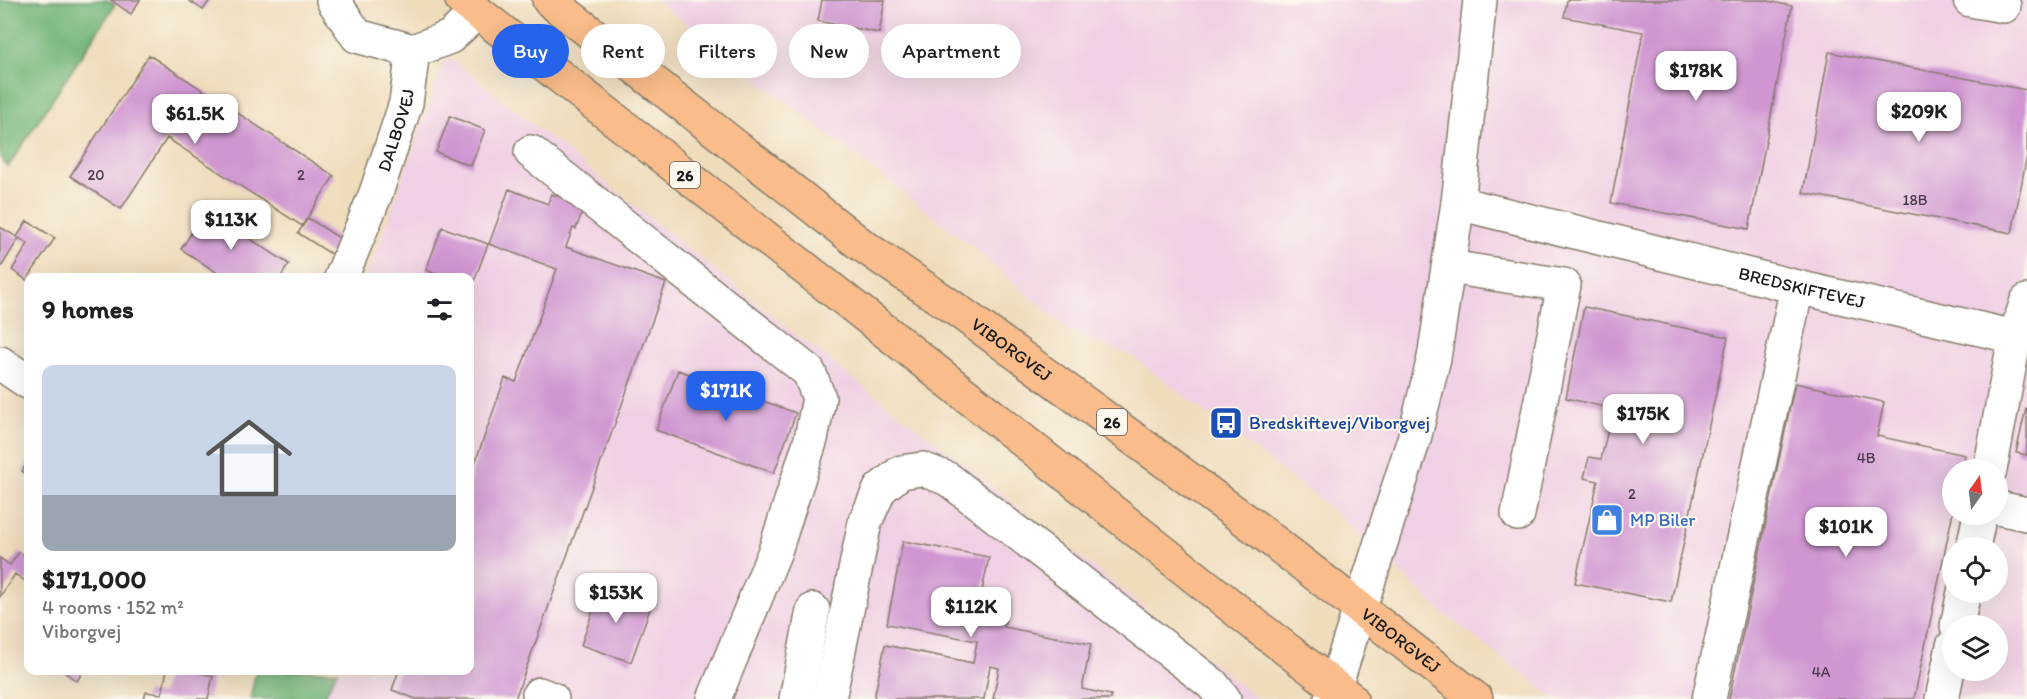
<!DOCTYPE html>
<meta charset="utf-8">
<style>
:root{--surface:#fff;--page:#f2f2f2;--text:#202124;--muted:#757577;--line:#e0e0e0;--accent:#2563eb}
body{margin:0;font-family:Itim,sans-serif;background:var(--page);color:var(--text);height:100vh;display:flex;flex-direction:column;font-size:22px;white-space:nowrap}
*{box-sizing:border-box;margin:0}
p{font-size:20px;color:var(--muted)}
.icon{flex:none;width:33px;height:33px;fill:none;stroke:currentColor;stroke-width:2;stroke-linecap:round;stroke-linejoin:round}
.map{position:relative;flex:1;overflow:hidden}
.drawer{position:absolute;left:24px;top:273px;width:450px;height:402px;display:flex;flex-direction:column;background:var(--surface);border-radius:12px;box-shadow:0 6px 24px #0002}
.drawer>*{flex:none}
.banner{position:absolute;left:492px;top:24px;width:570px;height:54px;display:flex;gap:12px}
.needle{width:39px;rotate:14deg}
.fabs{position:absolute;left:1942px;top:459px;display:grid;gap:12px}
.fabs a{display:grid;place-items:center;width:66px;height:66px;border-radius:50%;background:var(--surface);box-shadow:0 6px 24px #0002;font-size:30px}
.price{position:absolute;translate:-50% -51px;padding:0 14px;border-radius:12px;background:#fff;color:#222;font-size:20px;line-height:39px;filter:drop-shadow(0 2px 3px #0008)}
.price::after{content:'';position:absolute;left:50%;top:36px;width:18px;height:14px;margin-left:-9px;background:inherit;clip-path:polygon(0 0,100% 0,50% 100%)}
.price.on{background:var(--accent);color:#fff}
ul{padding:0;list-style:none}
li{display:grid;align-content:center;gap:12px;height:318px;padding:0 18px}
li+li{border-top:2px solid var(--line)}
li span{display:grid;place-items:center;height:186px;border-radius:12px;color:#555}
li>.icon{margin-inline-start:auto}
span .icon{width:108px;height:108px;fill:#fffc;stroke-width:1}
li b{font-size:26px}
h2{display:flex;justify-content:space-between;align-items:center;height:72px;padding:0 18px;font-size:26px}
.pill{padding:0 21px;border-radius:27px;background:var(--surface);box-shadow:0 6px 24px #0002;font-size:21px;line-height:54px}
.pill.on{background:var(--accent);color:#fff}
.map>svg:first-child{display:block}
.built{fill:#f0d0e4;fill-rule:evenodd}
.forest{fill:#72b578;stroke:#47684a;stroke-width:1.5}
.building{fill:#d096d2}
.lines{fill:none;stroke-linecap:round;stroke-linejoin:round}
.minor-casing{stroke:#867c6c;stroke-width:36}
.major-casing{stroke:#867c6c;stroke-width:36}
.minor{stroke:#fff;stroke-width:33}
.major{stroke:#f9bc8a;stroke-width:33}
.labels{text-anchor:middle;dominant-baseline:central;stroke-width:4.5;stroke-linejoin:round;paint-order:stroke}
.number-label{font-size:15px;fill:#493a4a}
.shield{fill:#fbf7ec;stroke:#5f5e5a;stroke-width:1.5}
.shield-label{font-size:16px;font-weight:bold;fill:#1c1c1c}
.street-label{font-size:18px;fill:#1c1c1c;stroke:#fbf7ec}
.transit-label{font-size:18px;fill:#164399;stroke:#fbf7ec;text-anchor:start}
.shop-label{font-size:18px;fill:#366cbe;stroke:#fbf7ec;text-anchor:start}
</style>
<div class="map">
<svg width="2027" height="699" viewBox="0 0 2027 699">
<rect width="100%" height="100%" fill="#fbf7ec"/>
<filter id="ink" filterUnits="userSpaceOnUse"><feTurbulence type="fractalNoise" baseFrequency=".0167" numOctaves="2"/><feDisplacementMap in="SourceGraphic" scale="12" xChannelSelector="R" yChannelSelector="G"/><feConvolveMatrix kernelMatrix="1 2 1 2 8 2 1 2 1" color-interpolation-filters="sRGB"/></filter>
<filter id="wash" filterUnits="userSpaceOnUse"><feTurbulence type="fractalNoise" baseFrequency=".008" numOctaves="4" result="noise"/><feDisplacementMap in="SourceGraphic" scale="24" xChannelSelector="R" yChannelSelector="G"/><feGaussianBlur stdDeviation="1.35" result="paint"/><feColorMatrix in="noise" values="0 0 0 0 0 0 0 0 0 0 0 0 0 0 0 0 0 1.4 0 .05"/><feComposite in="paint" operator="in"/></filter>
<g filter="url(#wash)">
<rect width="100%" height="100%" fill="#efdcbb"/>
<path class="built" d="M656,0H2027V699H1555L1441,611L1332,509L1132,356L1071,332L969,244ZM1953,470H1998V514H1953ZM1953,548H1998V592H1953ZM1953,626H1998V670H1953Z
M447,56L799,337L953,455L1258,699H265L271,671L470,670V278L367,277Z"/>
<path class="forest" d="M0,0H108L115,5L8,167L0,157Z
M256,671V670L337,671L323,699H250Z"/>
<g id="blocks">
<path class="building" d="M111,0H140L131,14Z
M188,0H210L203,10Z
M822,0H885L879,33L818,21Z
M1567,0H1763L1792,6L1749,229L1611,203L1643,32L1564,17Z
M1829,52L2027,90V155L2012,233L1803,193Z
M149,55L334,176L302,226L167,138L121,209L70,176Z
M450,116L485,130L471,166L436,152Z
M509,189L548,204L551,194L585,205L576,229L573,228L566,247L666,283L515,699H416L392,690L399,670H470V477L505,378L516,382L557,269L489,244Z
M206,210L289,264L280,278H225L181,249Z
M308,218L341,239L331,254L298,233Z
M27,221L55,238L28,278V281L12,270L28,244L19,238L0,269V227L17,237Z
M442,227L488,244L472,287L470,286V278H446L426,270Z
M1584,307L1728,337L1671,602L1575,583L1598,481L1584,478L1589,457L1601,459L1613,409L1566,398Z
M678,370L796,413L774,473L656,430Z
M1795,383L1884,402L1877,436L1965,455L1962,470H1953V512L1914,699H1729Z
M2026,408H2027V455L2016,453Z
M28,461V476L22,471Z
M903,541L989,557L980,601L1008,606L1004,627L1091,644L1082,689L1111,695V699H993L999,668L990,666L984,699H874L885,645L973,663L977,641L887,624Z
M19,552L28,558V583L15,574L0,597V558L10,565Z
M602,585L652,603L631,662L581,645Z
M61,670H84L77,681Z
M167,670H188L213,676L208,699H144L146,692L162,694Z"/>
</g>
</g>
<g filter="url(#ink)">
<use href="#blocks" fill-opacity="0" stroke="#867c6c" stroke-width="1.5"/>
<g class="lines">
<defs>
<g id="minor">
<path d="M333,0L357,36L413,51"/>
<path d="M1970,0L2004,6"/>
<path d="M413,51L450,37L477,12"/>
<path d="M531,152L809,372L819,398L811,439L775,551L714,699"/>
<path id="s1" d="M1458,203L1797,287L2015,337L1990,470"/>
<path d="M1449,267L1564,285L1518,514"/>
<path id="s2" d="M341,278L376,193L406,103L413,51"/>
<path d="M2015,337L2027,301"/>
<path d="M0,363L28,382"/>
<path d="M1998,508L2027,514"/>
<path d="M1973,548L1980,514"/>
<path d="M1957,626L1964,592"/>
<path d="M539,694L552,699"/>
<path d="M796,699L813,610"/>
<path d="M829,699L865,522L880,489L901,472L922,469L948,479L1212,684L1224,699"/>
<path d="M1331,699L1414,439L1434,358L1458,203L1480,0"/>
<path d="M1709,699L1797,287"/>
<path d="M1942,699L1953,646"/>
</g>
<g id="major">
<path d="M462,0L894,338L1259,628L1351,699"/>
<path id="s3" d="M549,0L859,243L961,313L1255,527L1476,699"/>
</g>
</defs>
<use href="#minor" class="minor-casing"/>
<use href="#major" class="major-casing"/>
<use href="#minor" class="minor"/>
<use href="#major" class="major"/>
</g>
</g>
<defs>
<symbol id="bus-square" viewBox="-11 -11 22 22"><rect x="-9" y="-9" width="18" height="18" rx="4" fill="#1a4fb4" stroke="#fbf7ec"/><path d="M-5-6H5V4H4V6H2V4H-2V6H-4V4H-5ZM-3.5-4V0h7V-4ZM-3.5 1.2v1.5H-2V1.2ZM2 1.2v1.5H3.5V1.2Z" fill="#fff"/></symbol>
<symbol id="shop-square" viewBox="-11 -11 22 22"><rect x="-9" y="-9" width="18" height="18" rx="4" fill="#3f7fe0" stroke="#fbf7ec"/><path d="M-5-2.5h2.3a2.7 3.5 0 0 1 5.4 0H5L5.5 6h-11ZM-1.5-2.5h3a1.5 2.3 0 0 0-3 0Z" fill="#fff"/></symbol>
</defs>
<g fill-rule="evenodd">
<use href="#bus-square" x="1207" y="404" width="38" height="38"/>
<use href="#shop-square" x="1588" y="501" width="38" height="38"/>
</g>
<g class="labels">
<g class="number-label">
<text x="96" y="175">20</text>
<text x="301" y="175">2</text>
<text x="1915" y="200">18B</text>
<text x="1866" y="458">4B</text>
<text x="1632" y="494">2</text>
<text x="1821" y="672">4A</text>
</g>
<g class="shield">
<rect x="670" y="162" width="30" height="26" rx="4.5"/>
<rect x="1097" y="409" width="30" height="26" rx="4.5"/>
</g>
<g class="shield-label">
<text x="685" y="175">26</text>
<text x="1112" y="422">26</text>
</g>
<g class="street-label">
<text stroke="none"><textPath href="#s2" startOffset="158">DALBOVEJ</textPath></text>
<text stroke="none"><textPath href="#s1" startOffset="354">BREDSKIFTEVEJ</textPath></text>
<text stroke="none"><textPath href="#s3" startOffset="580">VIBORGVEJ</textPath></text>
<text stroke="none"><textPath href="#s3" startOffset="1066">VIBORGVEJ</textPath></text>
</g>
<g class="transit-label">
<text x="1249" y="423">Bredskiftevej/Viborgvej</text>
</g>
<g class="shop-label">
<text x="1630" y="520">MP Biler</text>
</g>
</g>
</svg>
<div class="fabs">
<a><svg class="needle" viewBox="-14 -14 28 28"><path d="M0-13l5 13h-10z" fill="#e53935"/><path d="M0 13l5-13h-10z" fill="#757577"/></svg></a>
<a><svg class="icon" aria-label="locate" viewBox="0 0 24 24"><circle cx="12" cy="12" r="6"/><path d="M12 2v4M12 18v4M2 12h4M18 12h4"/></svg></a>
<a><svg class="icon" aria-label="layers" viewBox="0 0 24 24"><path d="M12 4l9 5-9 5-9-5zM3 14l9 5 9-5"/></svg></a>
</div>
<b class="price" style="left:1696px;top:102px">$178K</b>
<b class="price" style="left:1919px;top:143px">$209K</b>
<b class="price" style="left:195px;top:145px">$61.5K</b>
<b class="price" style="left:231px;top:251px">$113K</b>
<b class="price on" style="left:726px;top:422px">$171K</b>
<b class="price" style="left:1643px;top:445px">$175K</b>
<b class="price" style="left:1846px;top:558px">$101K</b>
<b class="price" style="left:616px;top:624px">$153K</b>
<b class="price" style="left:971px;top:638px">$112K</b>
<div class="banner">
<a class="pill on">Buy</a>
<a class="pill">Rent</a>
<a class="pill">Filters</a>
<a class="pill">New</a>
<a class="pill">Apartment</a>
</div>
<section class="drawer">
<h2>9 homes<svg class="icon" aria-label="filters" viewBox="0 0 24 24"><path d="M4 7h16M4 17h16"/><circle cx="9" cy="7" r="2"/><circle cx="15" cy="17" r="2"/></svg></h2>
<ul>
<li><span style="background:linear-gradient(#c9d6e8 70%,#9aa5b1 0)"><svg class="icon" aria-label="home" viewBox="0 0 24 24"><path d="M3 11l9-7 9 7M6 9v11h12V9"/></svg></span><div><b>$171,000</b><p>4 rooms · 152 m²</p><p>Viborgvej</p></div></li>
</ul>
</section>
</div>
